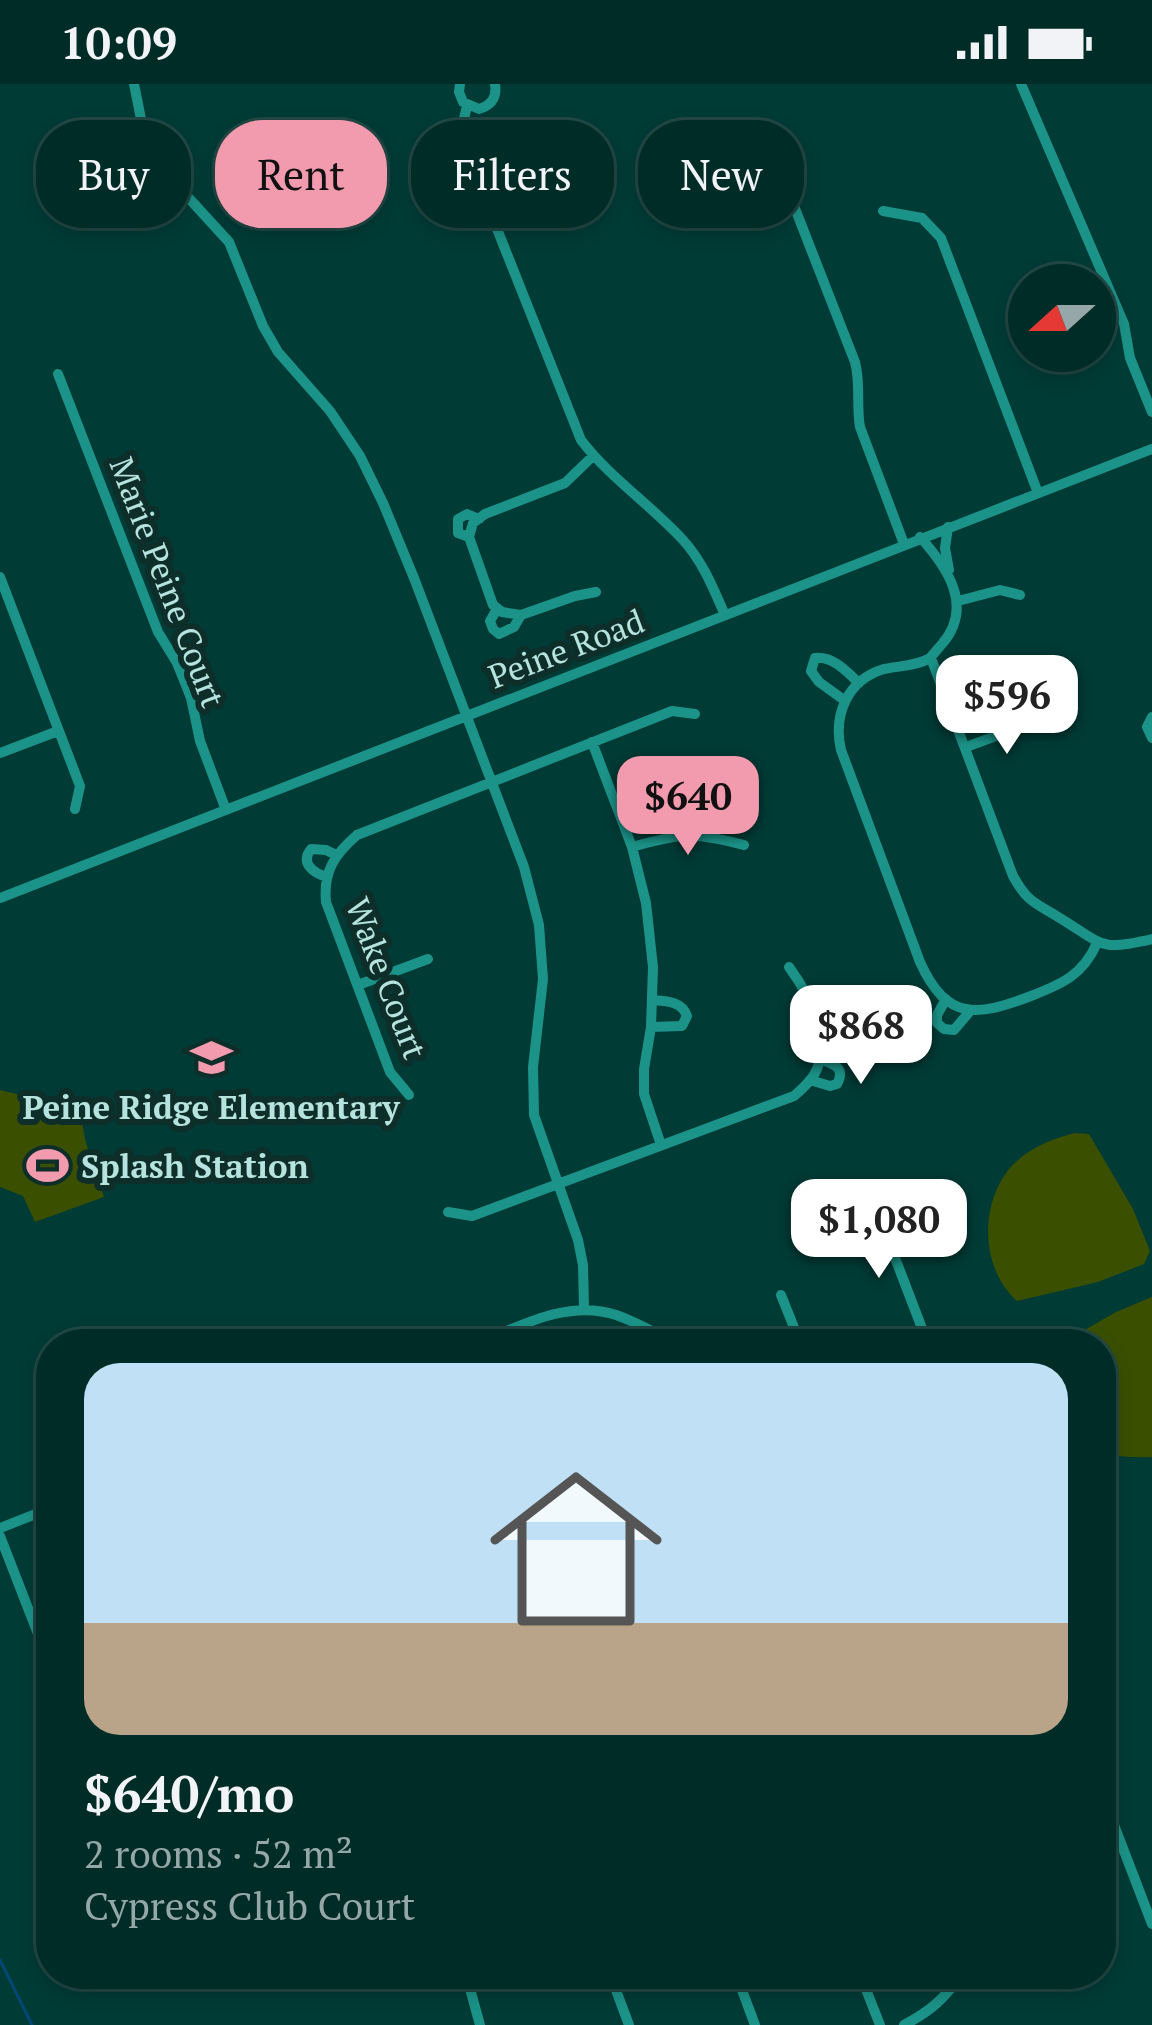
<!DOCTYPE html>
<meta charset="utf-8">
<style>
:root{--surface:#002c28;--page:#0a3430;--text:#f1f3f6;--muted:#95a7a8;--line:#224845;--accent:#f29aae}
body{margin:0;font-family:"PT Serif",serif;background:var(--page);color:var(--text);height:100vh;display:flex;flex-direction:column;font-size:45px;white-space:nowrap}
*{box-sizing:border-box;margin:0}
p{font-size:39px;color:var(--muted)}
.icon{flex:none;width:66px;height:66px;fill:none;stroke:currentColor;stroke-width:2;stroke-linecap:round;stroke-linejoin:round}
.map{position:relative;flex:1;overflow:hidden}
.sheet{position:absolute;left:36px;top:1245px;width:1080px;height:660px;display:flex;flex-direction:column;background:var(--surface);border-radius:48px;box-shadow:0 6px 18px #0003,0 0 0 3px var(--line)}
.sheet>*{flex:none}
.top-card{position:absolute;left:36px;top:36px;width:1080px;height:108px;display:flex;gap:24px}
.needle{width:78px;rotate:249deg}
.buttons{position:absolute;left:1008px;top:180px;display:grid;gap:24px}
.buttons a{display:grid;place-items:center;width:108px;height:108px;border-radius:50%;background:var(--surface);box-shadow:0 6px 18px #0003,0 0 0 3px var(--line);font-size:60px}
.price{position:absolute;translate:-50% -102px;padding:0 27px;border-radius:24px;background:#fff;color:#222;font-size:39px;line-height:78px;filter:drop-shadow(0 3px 6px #0008)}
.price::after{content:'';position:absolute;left:50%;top:72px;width:36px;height:27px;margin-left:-18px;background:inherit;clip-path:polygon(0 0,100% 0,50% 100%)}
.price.on{background:var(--accent);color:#111}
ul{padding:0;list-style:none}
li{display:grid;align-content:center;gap:24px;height:636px;padding:0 48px}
li span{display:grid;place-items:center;height:372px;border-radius:36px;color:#555}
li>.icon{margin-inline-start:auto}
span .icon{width:216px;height:216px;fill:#fffc;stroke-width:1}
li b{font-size:51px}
.chip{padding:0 42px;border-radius:48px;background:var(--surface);box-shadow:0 6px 18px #0003,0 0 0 3px var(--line);font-size:42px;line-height:108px}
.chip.on{background:var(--accent);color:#111}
.status{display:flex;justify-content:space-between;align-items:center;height:84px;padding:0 60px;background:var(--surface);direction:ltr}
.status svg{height:33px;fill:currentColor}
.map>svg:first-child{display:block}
.green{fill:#3a5000}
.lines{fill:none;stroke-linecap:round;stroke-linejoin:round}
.stream{stroke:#034875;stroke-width:3}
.minor{stroke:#1c9388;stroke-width:10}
.labels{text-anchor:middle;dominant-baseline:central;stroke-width:12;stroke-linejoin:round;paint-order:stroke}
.street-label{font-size:33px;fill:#b6e3dd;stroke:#0e2e2a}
.poi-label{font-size:33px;font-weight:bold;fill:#b6e3dd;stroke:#0e2e2a}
</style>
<div class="status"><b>10:09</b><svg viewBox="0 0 49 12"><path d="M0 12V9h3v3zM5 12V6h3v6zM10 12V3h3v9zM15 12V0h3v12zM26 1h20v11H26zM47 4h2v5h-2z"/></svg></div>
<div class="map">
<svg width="1152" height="1941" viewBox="0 0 1152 1941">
<rect width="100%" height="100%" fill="#003b36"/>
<path class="green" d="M0,1006L25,1012L48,1039L64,1022L80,1029L86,1059L104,1113L35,1138L23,1112L0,1103Z
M1075,1049L1089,1050L1133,1125L1150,1167L1144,1180L1098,1198L1017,1217C981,1185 979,1122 1009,1085C1026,1065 1051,1055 1075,1049Z
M1152,1213V1373C1135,1374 1118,1373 1101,1368V1260H1060L1116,1228Z"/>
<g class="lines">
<path class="stream" d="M0,1876L32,1941"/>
<path class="minor" d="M134,0L143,45L164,87L229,158L263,242L278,268L330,327L360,372L383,419L414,494L524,783L539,841L543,895L533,983L534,1031L578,1156L583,1181L584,1224
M460,0L459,8L463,18L479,25C492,21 497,13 495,0
M1021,0L1124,240L1130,274L1152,328
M467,22L462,43L464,62L581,356C610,394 651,421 683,456C703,478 713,504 725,531
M787,104L855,278C861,300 856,321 860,343L904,460
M883,127L922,134L941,154L1038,409
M58,290L158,548L177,579L191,614L200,657L226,726
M593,372L565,399L485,430L473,439L469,453L493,521L502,528L521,531L575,512L596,508
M948,443L945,464L949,486
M469,453L458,449V435L467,430L479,435
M920,453C948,484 974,523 942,560C941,561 931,573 930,574C917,582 898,582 884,585C847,596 833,631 841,666L920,878C947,938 978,932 1031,912C1062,900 1083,891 1097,859
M0,493L80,702L75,725
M958,517L1000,506L1020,511
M497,525L490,537L493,545L499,550L514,543L521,531
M931,574L1013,792C1029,821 1037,819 1063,836C1105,862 1100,867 1152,855
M844,616L819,598L811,587L815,574C833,572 846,587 859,599
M1152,633L1147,643L1152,654
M592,658L632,763L646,819L653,883L651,943L644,985V1010L661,1061
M966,663L1031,639
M0,669L58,647
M632,763C681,749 694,748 744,761
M327,793C313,789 300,779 311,765L326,766L336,771
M0,814L1152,365
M358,901L428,875
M946,915L937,931V939L944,945L954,946L971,926
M651,943L682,942L687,932C682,917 666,917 652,916
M810,996L830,1002L837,1000C846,984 834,980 820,975
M409,1011L390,988L326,818C323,787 335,770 357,751L672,627L695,630
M874,1119L928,1260
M448,1128L472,1132L794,1012C801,1006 809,999 814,991C834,956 810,912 789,883
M781,1211L797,1251V1260
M476,1260C520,1242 568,1215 616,1231C637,1238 658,1251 678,1260
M0,1444L51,1424
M0,1452L40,1555
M1101,1707L1152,1840
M466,1890L480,1941
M610,1890L629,1941
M736,1890L755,1941
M860,1890L880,1941
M904,1941C929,1928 946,1914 961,1890"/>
</g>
<defs>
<symbol id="school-bare" viewBox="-9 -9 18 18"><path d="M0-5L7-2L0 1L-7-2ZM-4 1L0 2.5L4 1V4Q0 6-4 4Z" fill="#f29aae" stroke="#0e2e2a" stroke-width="2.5" paint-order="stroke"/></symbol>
<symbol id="stadium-bare" viewBox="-9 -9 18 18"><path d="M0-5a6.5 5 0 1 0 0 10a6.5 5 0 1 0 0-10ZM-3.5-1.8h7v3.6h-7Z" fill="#f29aae" stroke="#0e2e2a" stroke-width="2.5" paint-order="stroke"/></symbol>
</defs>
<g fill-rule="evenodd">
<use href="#school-bare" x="182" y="944" width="59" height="59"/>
<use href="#stadium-bare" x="18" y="1052" width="59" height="59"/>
</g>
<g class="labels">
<g class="street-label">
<text transform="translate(168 498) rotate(69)">Marie Peine Court</text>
<text transform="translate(566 564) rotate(-21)">Peine Road</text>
<text transform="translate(387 894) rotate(69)">Wake Court</text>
</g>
<g class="poi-label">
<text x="211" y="1022">Peine Ridge Elementary</text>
<text x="81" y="1081" text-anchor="start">Splash Station</text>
</g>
</g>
</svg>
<div class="buttons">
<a><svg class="needle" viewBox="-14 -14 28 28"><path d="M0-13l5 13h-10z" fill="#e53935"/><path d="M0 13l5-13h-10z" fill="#95a7a8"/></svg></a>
</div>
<b class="price" style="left:1007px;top:673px">$596</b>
<b class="price on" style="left:688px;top:774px">$640</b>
<b class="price" style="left:861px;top:1003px">$868</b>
<b class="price" style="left:879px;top:1197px">$1,080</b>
<div class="top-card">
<a class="chip">Buy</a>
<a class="chip on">Rent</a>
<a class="chip">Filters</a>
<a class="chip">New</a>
</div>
<section class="sheet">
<ul>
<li><span style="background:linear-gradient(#bfe0f5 70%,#b9a48a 0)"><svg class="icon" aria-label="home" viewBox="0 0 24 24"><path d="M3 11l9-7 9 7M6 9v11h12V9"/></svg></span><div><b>$640/mo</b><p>2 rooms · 52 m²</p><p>Cypress Club Court</p></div></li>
</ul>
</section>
</div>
